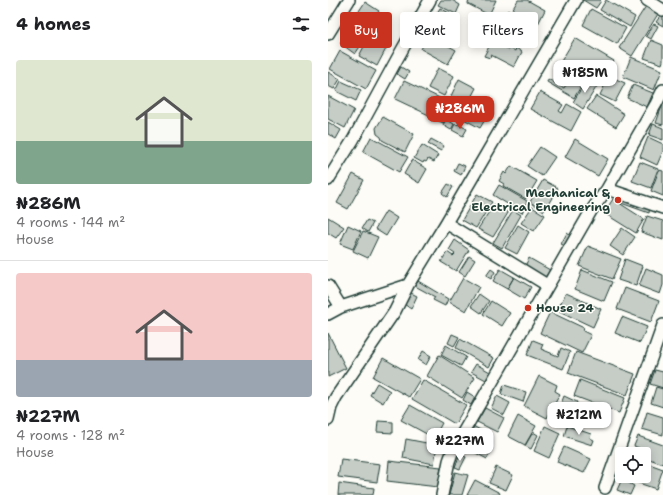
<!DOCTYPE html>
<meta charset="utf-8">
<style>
:root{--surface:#fff;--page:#f2f2f2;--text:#202124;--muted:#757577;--line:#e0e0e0;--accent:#c8321e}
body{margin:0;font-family:"Shantell Sans",sans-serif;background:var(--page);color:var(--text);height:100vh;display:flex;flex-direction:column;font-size:15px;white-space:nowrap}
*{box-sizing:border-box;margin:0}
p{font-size:13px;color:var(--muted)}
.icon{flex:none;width:22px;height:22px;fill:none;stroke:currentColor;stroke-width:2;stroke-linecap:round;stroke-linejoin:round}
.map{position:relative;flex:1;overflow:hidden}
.panel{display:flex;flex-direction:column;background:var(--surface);width:328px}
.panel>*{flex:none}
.banner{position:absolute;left:12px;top:12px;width:263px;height:36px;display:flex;gap:8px}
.controls{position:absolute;left:287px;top:447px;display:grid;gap:8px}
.controls a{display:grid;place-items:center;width:36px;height:36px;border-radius:4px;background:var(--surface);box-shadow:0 2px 10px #0003;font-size:20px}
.price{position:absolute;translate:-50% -34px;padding:0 9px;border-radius:8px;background:#fff;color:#222;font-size:13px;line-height:26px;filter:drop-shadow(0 1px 2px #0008)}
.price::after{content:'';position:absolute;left:50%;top:24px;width:12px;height:9px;margin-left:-6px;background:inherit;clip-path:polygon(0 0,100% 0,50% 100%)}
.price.active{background:var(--accent);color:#fff}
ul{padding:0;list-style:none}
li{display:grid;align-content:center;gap:8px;height:212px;padding:0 16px}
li+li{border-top:1px solid var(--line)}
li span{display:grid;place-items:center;height:124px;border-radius:4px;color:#555}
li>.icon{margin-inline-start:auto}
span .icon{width:72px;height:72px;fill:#fffc;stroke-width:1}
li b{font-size:17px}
h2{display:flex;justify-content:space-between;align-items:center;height:48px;padding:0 16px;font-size:17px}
.chip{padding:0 14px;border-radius:4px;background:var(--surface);box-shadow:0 2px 10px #0003;font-size:14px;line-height:36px}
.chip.active{background:var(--accent);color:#fff}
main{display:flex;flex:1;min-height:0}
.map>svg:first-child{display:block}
.building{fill:#c6cdc7;stroke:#1f3d34}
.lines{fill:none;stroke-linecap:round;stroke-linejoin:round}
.minor-casing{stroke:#1f3d34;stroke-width:14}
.minor{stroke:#fdfcf7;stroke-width:11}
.poi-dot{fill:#c8321e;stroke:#fdfcf7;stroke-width:1.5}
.labels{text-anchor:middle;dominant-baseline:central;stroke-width:3;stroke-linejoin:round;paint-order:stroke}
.poi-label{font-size:12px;font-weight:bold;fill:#1f3d34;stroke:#fdfcf7;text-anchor:end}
</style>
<main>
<section class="panel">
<h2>4 homes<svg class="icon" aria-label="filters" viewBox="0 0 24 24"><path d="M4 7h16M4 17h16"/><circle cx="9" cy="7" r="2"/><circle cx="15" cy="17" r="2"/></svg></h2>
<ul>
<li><span style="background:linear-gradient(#dfe7d0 65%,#7fa58c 0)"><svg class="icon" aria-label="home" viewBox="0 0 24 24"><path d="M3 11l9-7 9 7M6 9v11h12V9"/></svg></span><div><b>₦286M</b><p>4 rooms · 144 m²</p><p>House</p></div></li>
<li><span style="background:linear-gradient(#f6c9c9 70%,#9aa5b1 0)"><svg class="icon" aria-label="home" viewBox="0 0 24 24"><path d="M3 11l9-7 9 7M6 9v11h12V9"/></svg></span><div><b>₦227M</b><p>4 rooms · 128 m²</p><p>House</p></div></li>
</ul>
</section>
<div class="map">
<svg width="335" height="495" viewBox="0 0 335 495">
<rect width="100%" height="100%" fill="#fdfcf7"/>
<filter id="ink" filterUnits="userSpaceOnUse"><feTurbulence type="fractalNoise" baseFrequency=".025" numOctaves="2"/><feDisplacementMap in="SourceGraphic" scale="8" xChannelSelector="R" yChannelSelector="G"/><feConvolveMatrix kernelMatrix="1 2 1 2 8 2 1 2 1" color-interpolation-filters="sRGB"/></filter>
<g filter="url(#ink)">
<path class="building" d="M113,0H124L132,5L128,14L110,5Z
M141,0H168L161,15L140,4Z
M190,0H199L217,10L210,24L184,10Z
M255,0H272L273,1L268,8Z
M278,0L307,17L302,27L272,10Z
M37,2L51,11L39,30L25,20Z
M318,6L330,14L304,56L291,48Z
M112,8L132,19L122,36L102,25Z
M263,9L298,28L289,44L255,25Z
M180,10L206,24L203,30L206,31L199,45L170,30Z
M333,15L335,17V26L328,22Z
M24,24L40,35L27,54L12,43Z
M326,24L330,26L323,39L318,36Z
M42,35L60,45L49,66L31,56Z
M101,35L128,50L120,64L93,49Z
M247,38L286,61L273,83L261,76L259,79L232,63Z
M165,39L178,46L177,47L181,50L182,48L187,51L188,48L194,52L186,67L163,55L162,58L156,56Z
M323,40L335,45V61L334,64L316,58Z
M12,51L48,71L38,89L2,69Z
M303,57L334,70L326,90L295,77Z
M73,67L81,72L77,79L69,74Z
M110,68L126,76L116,96L100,88Z
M0,72L12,79L6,89L0,86Z
M281,76L297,83L287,102L272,95Z
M246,78L255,83L246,98L219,82L220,79L236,88L239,83L242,85Z
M131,79L148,88L140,103L138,102L137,103L123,96Z
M259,79L269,86L255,109L245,102Z
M13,81L33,90L28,101L8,91Z
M76,81L114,99L105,117L67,99Z
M305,85L325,93L319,107L299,98Z
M212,92L235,105L231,111L234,113L239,104L253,112L243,131L202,109Z
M0,96L26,110L17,128L0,119Z
M268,96L296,114L288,127L259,109Z
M118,98L126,102L115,123L107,119Z
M335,103V125L328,123Z
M139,104L154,111L152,114L158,118L152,128L132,117Z
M55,117L86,134L77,152L54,140L53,137L49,134L48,128Z
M118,119L126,124L123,130L115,125Z
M0,122L13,130L8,139L0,134Z
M127,124L129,125L130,124L139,129L135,136L124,130Z
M325,124L335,128V140L321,135Z
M43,137L80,157L71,172L35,152Z
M320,137L335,144V151L329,165L312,157Z
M103,139L116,146L113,151L100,144Z
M247,139L280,159L270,176L237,157Z
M94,145L110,155L106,162L100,159L98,162L96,161L95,163L86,158Z
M212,147L227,157L214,176L199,166Z
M84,160L99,169L91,183L76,174Z
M312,162L330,169L323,188L304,181Z
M130,163L137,166L133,175L126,171Z
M183,166L209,181L198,199L175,186L176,184L171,181L176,172L178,174Z
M331,170L335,171V196L323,191Z
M25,174L36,180L20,209L9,203Z
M215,180L230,188L216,211L202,202Z
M120,184L125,187L119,197L114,193Z
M171,185L199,201L194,213L165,195Z
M149,194L164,202L148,228L134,220Z
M295,197L322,207L321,213L293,203Z
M285,199L316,219L308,233L276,213Z
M166,204L180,213L165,237L150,229Z
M204,207L217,215L206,231L193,223Z
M185,210L193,215L174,248L165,243Z
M58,211L69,218L58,236L47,229Z
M319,216L335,221V240L313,232Z
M0,217L16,227L8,238L0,233Z
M39,220L45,223L40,232L34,228Z
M20,225L33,231L25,249L12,244Z
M190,225L201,232L189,254L177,248Z
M294,228L307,237L295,255L282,246Z
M35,231L50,237L40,258L25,251Z
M239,233L243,236L237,246L233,244Z
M127,240L141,250L128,271L113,262L119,252L125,256L127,254L121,250Z
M260,246L293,259L284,279L251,266Z
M141,256L147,260L137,276L131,272Z
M201,258L222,270L217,278L197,266Z
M297,259L315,266L308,286L290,280Z
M318,268L335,275V285L332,294L311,286Z
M163,269L167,272L163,279L158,276Z
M172,269L186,277L179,289L165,281Z
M254,270L284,282L276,301L247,289Z
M186,277L203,287L196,299L179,289Z
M135,278L151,287L138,311L121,302Z
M90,281L120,299L117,306L105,300L107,297L87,286Z
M297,288L331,301L323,322L289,309Z
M83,293L89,296L83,309L76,304Z
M238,293L273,309L265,327L229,310Z
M151,294L161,301L153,313L143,306Z
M163,301L182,313L174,326L155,314Z
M222,312L256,328L255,331L263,335L254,353L212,333Z
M294,317L319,327L312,343L287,333Z
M0,333L18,368L0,377Z
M124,334L131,337L126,346L120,343Z
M132,339L166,358L161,367L128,348Z
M205,340L215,344L213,349L230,356L233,348L242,352L235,369L199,355Z
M118,345L138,357L133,366L113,355Z
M95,351L103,356L98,365L90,360Z
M248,352L307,374L299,395L240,373Z
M111,355L147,378L134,398L99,376Z
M55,358L92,379L81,397L45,377Z
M148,364L162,372L158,380L143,372Z
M327,370L335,372V388L322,384Z
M211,376L229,385L227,391L232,394L219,418L196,406Z
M95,380L138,405L127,424L84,399Z
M252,380L297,398L291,413L246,396Z
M49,383L62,391L55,403L42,395Z
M176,385L198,392L195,402L173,394Z
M328,387L335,389V407L323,403Z
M139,392L147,397L143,405L135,400Z
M169,396L182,403L176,415L163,408Z
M236,396L249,402L241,422L228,417Z
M82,405L114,423L106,438L73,420Z
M157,408L176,418L169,432L149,422Z
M319,412L335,417V435L314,429Z
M190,416L208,426L197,445L180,436Z
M50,421L65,422V433L49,432Z
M145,426L156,432L153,439L142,433Z
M217,426L232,433L221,458L206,451Z
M239,426L263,434L262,438L266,440L264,445L236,436Z
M205,432L210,435L203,449L197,446Z
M310,436L335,445V464L316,457V454H309L311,448L306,446Z
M78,439L109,445L106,464L75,458Z
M148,443L163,451L159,459L144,451Z
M236,447L263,459L256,473L229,462Z
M132,454L138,457L132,469L127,467Z
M13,459L52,464L49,482L10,477Z
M61,461L113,467L110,487L59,481Z
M316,462L335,469L328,489L296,478V476H316Z
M168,467L185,475L178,490L161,483Z
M127,472L140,475L134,495H121Z
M294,479L306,486L302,495L289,490Z
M147,480L172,493L171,495H139Z
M11,483L46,488L45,495H10Z"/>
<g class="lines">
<defs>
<path id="minor" d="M319,0L335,10
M0,34L21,0
M0,180L25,140L69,59L102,0
M279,189L335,208
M118,223L219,285
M0,286L13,307
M0,314L13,307L80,285
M0,420L3,407L8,397L67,311L80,285L118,223L248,0
M277,488L335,325
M114,495L121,461L125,450L263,211L279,189L328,104L335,90"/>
</defs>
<use href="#minor" class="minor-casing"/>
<use href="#minor" class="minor"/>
</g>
</g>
<g class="poi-dot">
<circle cx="290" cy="200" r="4"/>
<circle cx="200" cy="308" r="4"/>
</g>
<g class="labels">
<g class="poi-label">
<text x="282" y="193">Mechanical &amp;<tspan x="282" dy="14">Electrical Engineering</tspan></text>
<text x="208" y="308" text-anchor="start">House 24</text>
</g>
</g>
</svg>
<div class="controls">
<a><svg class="icon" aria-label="locate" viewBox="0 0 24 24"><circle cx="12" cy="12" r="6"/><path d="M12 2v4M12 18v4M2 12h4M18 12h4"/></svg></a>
</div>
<b class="price" style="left:257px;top:94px">₦185M</b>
<b class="price active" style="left:132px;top:130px">₦286M</b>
<b class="price" style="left:251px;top:436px">₦212M</b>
<b class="price" style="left:132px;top:462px">₦227M</b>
<div class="banner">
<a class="chip active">Buy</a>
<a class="chip">Rent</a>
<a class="chip">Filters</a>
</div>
</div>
</main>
